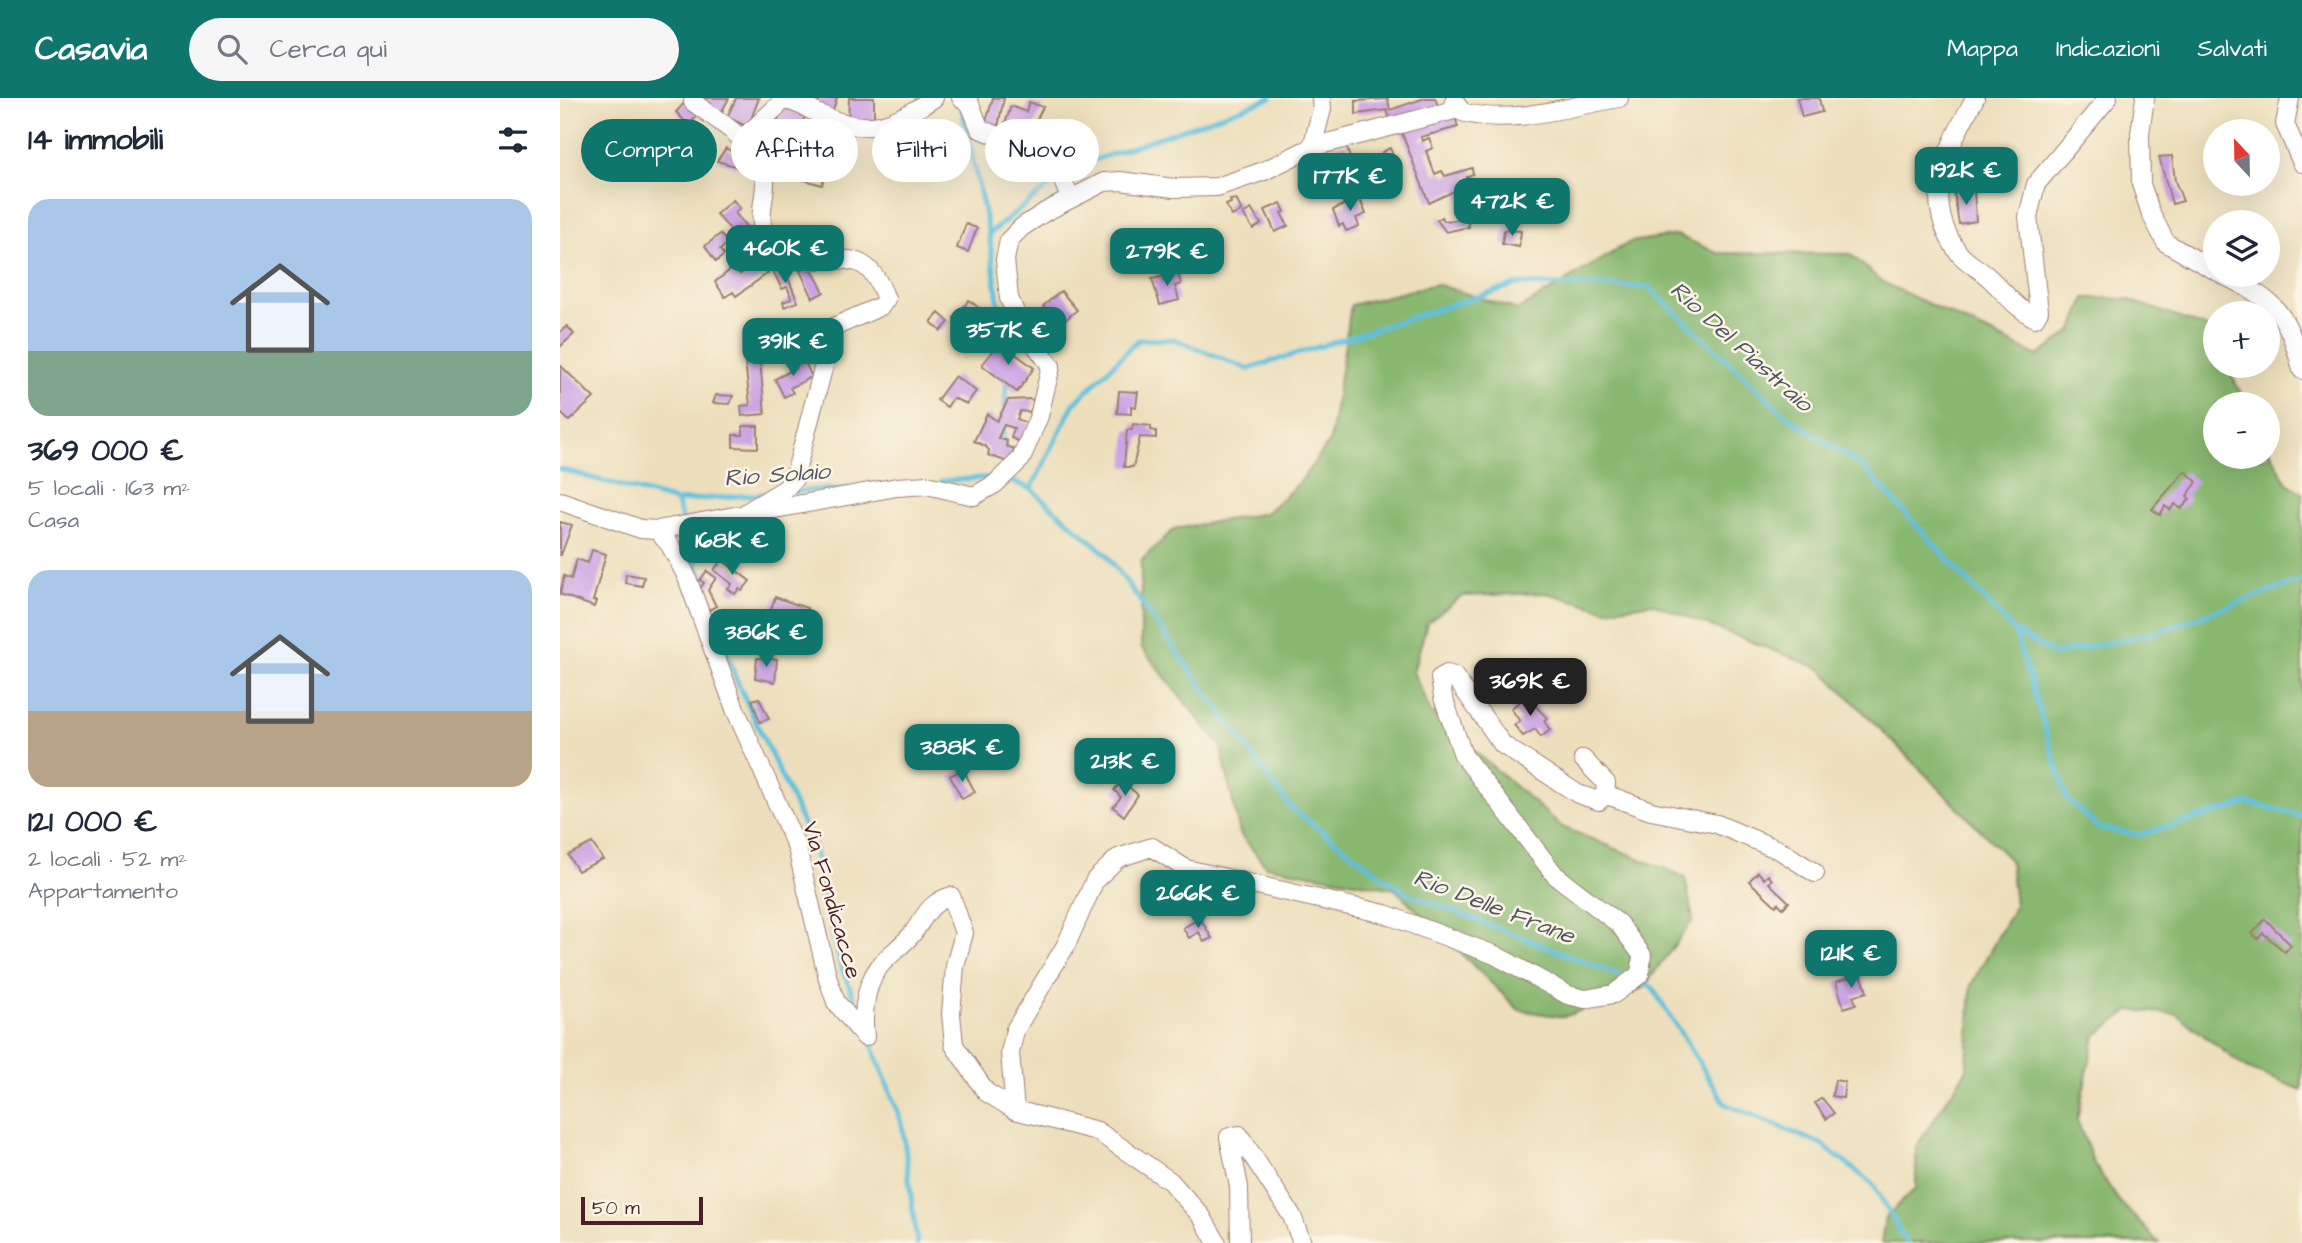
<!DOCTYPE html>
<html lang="it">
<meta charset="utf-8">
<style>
:root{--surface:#fff;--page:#f6f6f7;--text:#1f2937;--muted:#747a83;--accent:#0f766e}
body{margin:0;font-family:"Architects Daughter",sans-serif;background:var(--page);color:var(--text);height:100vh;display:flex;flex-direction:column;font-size:26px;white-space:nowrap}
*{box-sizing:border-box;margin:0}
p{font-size:23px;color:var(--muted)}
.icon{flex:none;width:38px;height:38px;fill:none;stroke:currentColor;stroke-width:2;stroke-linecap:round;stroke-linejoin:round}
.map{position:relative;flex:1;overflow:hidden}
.drawer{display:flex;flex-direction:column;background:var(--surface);width:560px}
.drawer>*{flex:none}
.guide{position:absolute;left:21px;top:21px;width:665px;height:63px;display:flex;gap:14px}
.needle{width:46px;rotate:338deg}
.fabs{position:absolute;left:1643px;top:21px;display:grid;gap:14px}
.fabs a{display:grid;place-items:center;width:77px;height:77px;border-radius:50%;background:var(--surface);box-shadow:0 7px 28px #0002;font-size:35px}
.scale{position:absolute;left:21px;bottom:18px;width:122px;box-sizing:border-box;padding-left:7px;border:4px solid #4a1f2b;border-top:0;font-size:19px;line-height:24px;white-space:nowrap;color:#4a1f2b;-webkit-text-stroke:5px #fcf5e5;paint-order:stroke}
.price{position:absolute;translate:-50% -60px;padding:0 16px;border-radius:14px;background:var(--accent);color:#fff;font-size:23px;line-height:46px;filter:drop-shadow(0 2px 4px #0008)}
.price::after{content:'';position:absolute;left:50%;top:42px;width:21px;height:16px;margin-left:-10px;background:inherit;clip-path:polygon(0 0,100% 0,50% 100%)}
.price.on{background:#222;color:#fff}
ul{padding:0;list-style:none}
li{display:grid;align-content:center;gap:14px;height:371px;padding:0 28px}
li span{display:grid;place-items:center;height:217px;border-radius:21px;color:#555}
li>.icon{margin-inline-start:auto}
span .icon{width:126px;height:126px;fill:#fffc;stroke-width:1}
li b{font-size:30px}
h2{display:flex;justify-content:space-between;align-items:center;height:84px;padding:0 28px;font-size:30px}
.chip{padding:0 24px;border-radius:32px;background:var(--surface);box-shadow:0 7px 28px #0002;font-size:24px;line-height:63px}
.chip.on{background:var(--accent);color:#fff}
header{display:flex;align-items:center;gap:42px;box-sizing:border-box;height:98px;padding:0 35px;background:var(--accent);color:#fff}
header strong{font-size:33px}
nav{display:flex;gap:38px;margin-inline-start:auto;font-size:24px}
.search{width:490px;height:63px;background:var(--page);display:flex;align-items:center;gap:18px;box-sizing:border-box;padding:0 24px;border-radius:38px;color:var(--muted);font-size:26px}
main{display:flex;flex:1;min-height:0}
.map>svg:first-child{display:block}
.forest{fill:#88b770;stroke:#696b4e;stroke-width:2}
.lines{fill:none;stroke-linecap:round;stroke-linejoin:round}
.stream{stroke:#5ec0dc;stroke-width:5}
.building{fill:#cba1e5}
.minor-casing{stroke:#9c7f74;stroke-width:20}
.minor{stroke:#fff;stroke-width:18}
.labels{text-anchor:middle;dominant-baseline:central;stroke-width:5;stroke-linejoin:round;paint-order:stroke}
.street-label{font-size:23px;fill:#4a1f2b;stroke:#fcf5e5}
.water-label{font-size:24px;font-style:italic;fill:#515769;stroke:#fcf5e5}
</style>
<header>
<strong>Casavia</strong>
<div class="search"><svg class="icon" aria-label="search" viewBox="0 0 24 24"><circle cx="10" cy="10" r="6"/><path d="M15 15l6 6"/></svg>Cerca qui</div>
<nav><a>Mappa</a><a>Indicazioni</a><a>Salvati</a></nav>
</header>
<main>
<section class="drawer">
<h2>14 immobili<svg class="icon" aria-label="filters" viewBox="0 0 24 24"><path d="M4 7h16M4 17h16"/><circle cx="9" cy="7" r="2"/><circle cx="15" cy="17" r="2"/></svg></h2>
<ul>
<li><span style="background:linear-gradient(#a9c7e8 70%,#7fa58c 0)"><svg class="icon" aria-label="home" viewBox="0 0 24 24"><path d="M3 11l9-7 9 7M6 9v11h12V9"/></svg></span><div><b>369 000 €</b><p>5 locali · 163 m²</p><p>Casa</p></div></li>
<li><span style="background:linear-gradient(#a9c7e8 65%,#b9a48a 0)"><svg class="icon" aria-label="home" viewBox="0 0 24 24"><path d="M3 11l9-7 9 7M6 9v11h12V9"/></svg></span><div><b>121 000 €</b><p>2 locali · 52 m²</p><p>Appartamento</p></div></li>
</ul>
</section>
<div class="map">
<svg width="1742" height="1145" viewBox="0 0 1742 1145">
<rect width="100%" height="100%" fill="#fcf5e5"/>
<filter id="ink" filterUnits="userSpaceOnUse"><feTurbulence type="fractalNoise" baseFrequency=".0143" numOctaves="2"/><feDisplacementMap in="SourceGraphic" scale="14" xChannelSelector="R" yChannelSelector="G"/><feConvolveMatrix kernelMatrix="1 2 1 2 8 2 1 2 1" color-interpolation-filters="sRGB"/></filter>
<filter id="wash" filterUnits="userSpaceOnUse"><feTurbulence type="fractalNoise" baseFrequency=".00686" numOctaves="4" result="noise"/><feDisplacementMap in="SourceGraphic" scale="28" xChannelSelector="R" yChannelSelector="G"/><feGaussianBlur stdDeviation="1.57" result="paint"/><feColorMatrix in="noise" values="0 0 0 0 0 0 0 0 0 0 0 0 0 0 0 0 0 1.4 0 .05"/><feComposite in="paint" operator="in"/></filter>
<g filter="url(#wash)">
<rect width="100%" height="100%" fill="#eddfbc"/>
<path class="forest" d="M1117,137L1157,155L1290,156L1322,184L1478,258L1513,232L1525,200L1567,201L1648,230L1655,246L1656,268H1667L1686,306H1656V359H1708V349L1726,384L1742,395V992L1686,970L1616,916L1570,912L1535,938L1517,1022L1534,1066L1559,1103L1599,1145H1321L1325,1120L1356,1090V1049L1407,971L1411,887L1455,808L1450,762L1261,571L1092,505L1047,512L987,495L902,498L867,525L853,574L871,615L1002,729L1125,779L1133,822L1083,890L1003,919L959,912L835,791L706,768L680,736L661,649L581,549V463L614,431L706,415L739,385L770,343L791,207L876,186L958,212L1070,144Z"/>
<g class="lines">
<path class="stream" d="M401,6L429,136
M445,253L429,136L512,70L711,0
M445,312L447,280
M443,347L444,322
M0,371L116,403L204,396
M447,381L471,391L546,456L731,710L844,794L1067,880
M381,383L434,379
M471,391L513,307L578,242L614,241L688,271L958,186L1089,189L1224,316L1303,369L1455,534L1507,701L1539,730L1579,737L1689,705L1742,718
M227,394L287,390
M116,403L143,484
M151,506L176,581L254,749L280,865L298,910
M1455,534L1494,556L1594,535L1742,482
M1076,883L1092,889L1165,1006L1261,1046L1313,1086L1347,1145
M309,939L342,1025L357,1145"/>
</g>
<g id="blocks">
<path class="building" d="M135,0H169L160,17Z
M176,0H199L188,29L167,19Z
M277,0L272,15L258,7L260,1Z
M289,0H314V27H288Z
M433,0H444L437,33L424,30Z
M865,0H875L879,11L895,19L898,29L861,39L862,43L869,40L873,50L866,53L875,76L882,73L885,78L912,70L913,76L906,79L921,112L906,118L896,92L869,105L841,33L834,35L827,12L796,16V3L828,1L830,12Z
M1237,0H1259L1262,14L1242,19Z
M126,3L140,14L133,22L139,27L134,33L116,14Z
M469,4L483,9L471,33L467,32L465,39L443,32L451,8L466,14Z
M224,7L246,16L233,45L224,42L228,33L216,28Z
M255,21L286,30L283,41L278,40L275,51L258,50L261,34L251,32Z
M485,30L501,35L496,50L480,45Z
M786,46L795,79L770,85L762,52Z
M179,49L193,67L189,72L157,63L166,50L174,55Z
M830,50L835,63L826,66L822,54Z
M1612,58L1615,83L1623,103L1612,106L1599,59Z
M240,67L259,70L258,73L265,75L262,87L237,80Z
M1414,92L1416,123L1399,126L1394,95Z
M797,94L806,116L796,120L799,128L786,133L783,126L779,128L773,112L791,103L789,98Z
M676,101L682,113L672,118L666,107L671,105L670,102Z
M173,102L180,110L175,115L189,132L192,129L209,154L198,164L208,175L176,198L173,194L165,199L155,184L174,169L180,176L190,168L171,149L180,142L156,116Z
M721,105L725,114L721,115L728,128L715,134L705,112Z
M691,111L701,126L693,131L683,116Z
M882,119L884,123L907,121L909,129L886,134L877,122Z
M406,126L417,130L408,154L397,150Z
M944,132L961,133L959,149L942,146Z
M160,136L168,145L160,152L164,157L156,164L145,148Z
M223,168L238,204L224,209L223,204L231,201L229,193L227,189L222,191L213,173Z
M250,168L264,194L253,200L240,173Z
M618,175L621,186L615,188L619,202L600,207L592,181Z
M501,193L517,212L499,227L483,208Z
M409,202L441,228L422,252L401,232L404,228L394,220Z
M379,215L389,224L381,233L371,224Z
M249,226L259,227L256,251L251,250L250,256L239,255L241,242H248Z
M7,228L14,236L0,249V234Z
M440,244L474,270L457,294L422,267Z
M199,253L205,316L182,318L181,308L190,307L184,255Z
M244,262L252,279L230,290L233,295L224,299L215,281L236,270L234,266Z
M0,267L34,300L9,323L0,314Z
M395,278L416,293L407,306L393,300L387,309L377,302Z
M559,293L578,294L576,309L571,308V316L557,315Z
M156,297L173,298L170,306L153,305Z
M470,301L475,303L470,314L460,313L457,321L469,326L462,345L451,340L454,330L444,327L438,340L447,343L446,348L455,351L448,364L428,357L429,352L425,348L414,343L427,316L437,323L448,302Z
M573,326L591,328V332L596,333V340L580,339L573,369H564L567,332H572Z
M183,328H198V350L173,349V337H183Z
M1625,373L1637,384L1627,398L1630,401L1621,411L1615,406L1610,412L1605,408L1600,417L1592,411Z
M0,424L12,427L1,457H0Z
M32,452L46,456L33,503H36L34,509L0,496L4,478L11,481L17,461L28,465Z
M162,462L190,483L182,493L179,491L175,496L168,491L172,486L154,472Z
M147,473L156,480L148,492L156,508L149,512L139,492L144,485L140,482Z
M66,476L84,479L82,488L65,485Z
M215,499L247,510L243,522L237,520L233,531L214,523L206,527Z
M197,560L217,561L215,584L195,580Z
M966,598L987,620L984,623L990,632L981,639L975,631L963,638L954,627L960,623L951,611Z
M199,600L209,621L200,624L192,602Z
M403,671L415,694L402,701L390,678Z
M562,683L578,697L564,718L553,709L561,699L554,692Z
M32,745L43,761L18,773L8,757Z
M1198,774L1204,781L1208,777L1212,782L1209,785L1229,804L1223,810L1218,805L1216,808L1189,783Z
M640,820L652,840L644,844L639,834L629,840L623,830Z
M1705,821L1731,847L1725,854L1703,835L1698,841L1692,836Z
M1273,837L1274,840L1281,837L1285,842L1257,854L1254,843Z
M1301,876L1307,894L1293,898L1296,906L1284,910L1276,884Z
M1275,982L1285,984L1283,1000L1272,998Z
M1262,1000L1274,1015L1266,1021L1255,1005Z"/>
</g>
</g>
<g filter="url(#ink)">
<use href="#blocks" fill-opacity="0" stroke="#9c7f74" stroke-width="2"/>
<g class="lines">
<defs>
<path id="minor" d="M401,0L410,6L420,31L493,58L510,100
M1415,0C1388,51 1359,100 1398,154C1405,164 1418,170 1427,178C1444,193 1455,210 1475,220L1479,213L1468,119L1476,86L1548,0
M1585,0L1580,36L1581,86L1591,116L1606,145L1656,173
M1730,0L1725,26L1742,65
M894,3L902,14C951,28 1010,8 1059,0
M133,4C155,21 187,39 200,64C215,92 190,114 209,146C212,151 214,156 219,159C224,163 233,162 240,162C285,164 307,149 326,201L321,208L274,229L234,381L225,391L187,414
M187,47L191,33L224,2C237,3 247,11 259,16C308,39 331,28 374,0
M752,49L762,11L761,0
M1663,177C1716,203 1727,214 1742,272
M0,403L81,431L97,432L110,447L126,477L175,611L237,750L268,881L276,904L305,939C302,913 305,882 325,862C334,853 345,845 353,835C366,817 369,805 391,798L404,835L395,868L391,916L394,947L426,994L455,1012L537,1033L610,1083L642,1119L657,1145
M97,432L337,389L367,387L414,398L435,386L461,361L479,318L491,268L460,226L449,200L445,162L449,142L462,129L485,114L544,84L560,83L614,90L657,89L704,73L752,49L898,11
M1045,696L1091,713L1157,726L1221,753L1255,775
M455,1012L450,955L455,932L506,847L535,782L558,760L592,749L626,771L825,816L935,857L1008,897L1025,901L1054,896L1080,876L1082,857L1059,826L995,777L903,657L883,599L880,580L887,576L894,578L943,647L1018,696L1039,703L1045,696L1046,685L1023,661
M680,1145L679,1089L669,1039L679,1037L732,1118L742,1145"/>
</defs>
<use href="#minor" class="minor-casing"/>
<use href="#minor" class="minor"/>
</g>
</g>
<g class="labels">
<g class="street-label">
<text transform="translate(272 802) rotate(74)">Via Fondicacce</text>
</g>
<g class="water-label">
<text transform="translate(1181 249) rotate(42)">Rio Del Piastraio</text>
<text transform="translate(217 377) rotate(-4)">Rio Solaio</text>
<text transform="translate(934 809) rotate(21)">Rio Delle Frane</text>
</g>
</g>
</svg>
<div class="fabs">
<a><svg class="needle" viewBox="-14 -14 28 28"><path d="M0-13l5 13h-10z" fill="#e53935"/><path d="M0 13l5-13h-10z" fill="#747a83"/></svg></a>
<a><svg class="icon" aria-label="layers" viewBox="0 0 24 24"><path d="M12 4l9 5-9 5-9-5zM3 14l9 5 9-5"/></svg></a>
<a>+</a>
<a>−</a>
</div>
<div class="scale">50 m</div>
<b class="price" style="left:1406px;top:109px">192K €</b>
<b class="price" style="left:790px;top:115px">177K €</b>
<b class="price" style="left:952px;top:140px">472K €</b>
<b class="price" style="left:225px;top:187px">460K €</b>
<b class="price" style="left:607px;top:190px">279K €</b>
<b class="price" style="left:448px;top:269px">357K €</b>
<b class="price" style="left:233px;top:280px">391K €</b>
<b class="price" style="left:172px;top:479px">168K €</b>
<b class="price" style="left:206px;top:571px">386K €</b>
<b class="price on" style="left:970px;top:620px">369K €</b>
<b class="price" style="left:402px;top:686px">388K €</b>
<b class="price" style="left:565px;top:700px">213K €</b>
<b class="price" style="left:638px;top:832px">266K €</b>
<b class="price" style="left:1291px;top:892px">121K €</b>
<div class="guide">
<a class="chip on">Compra</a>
<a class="chip">Affitta</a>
<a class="chip">Filtri</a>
<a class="chip">Nuovo</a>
</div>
</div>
</main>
